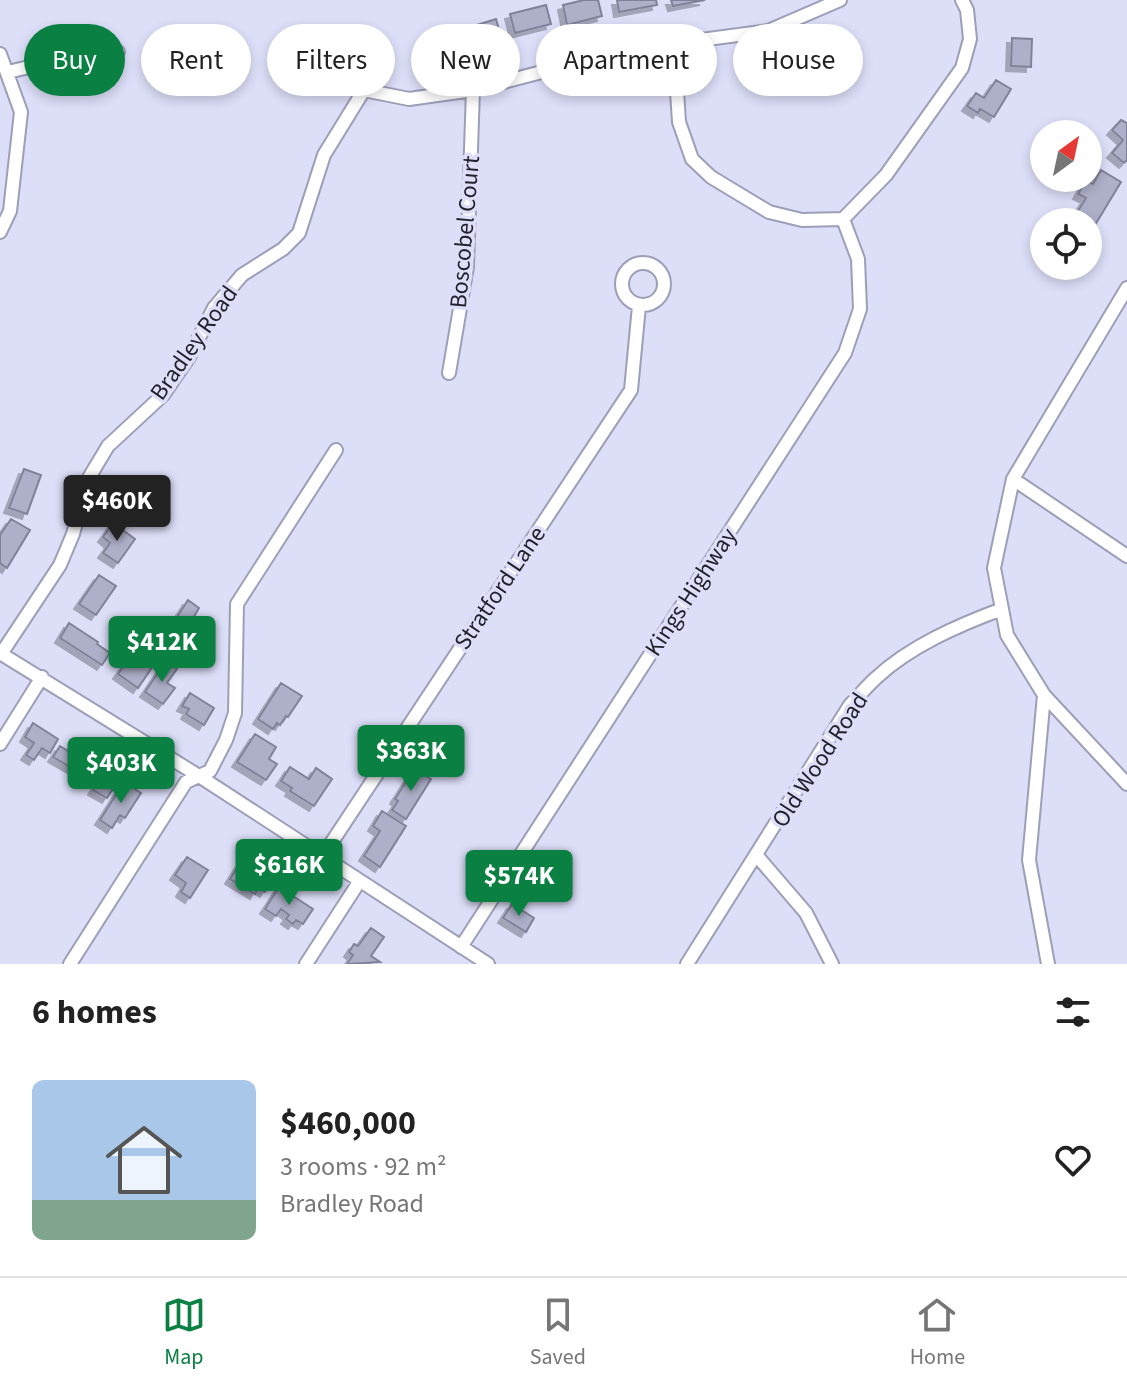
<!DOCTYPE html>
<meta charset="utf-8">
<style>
:root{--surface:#fff;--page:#f6f6f6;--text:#222;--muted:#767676;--line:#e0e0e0;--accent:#0b8043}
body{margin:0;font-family:"Source Sans 3",sans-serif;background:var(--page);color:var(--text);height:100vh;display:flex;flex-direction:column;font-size:30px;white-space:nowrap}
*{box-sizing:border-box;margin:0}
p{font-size:26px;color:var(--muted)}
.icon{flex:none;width:44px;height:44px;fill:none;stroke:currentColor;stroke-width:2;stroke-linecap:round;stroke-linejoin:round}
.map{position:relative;height:964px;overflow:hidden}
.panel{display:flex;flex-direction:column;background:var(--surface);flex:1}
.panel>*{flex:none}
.guide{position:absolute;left:24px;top:24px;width:1080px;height:72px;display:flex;gap:16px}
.needle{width:52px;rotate:33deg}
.controls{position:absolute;left:1030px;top:120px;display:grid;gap:16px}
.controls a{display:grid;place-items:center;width:72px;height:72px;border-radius:50%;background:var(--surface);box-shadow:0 4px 12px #0003;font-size:40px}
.price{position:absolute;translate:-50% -68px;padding:0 18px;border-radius:8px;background:var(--accent);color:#fff;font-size:26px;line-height:52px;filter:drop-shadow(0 2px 4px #0008)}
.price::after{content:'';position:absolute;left:50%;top:48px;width:24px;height:18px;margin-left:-12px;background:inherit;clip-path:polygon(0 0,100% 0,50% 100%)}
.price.current{background:#222;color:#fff}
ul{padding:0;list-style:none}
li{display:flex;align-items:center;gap:24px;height:200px;padding:0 32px}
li+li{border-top:2px solid var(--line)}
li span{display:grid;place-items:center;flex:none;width:224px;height:160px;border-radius:12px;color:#555}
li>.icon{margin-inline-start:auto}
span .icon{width:96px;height:96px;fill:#fffc;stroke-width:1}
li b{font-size:34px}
h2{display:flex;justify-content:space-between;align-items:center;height:96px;padding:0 32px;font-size:34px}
.tag{padding:0 28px;border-radius:36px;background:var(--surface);box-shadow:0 4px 12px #0003;font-size:28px;line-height:72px}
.tag.current{background:var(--accent);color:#fff}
.tabs{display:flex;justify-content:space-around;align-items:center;height:112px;border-top:2px solid var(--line);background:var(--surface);font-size:22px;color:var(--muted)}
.tabs a{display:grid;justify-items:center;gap:4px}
.tabs .current{color:var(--accent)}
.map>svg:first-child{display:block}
.building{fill:#aeb0c9;stroke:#808299;stroke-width:2;filter:url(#shadow)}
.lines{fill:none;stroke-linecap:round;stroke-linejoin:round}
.minor-casing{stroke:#9d9eb7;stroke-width:16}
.minor{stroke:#fff;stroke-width:12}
.labels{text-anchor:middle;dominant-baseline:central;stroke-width:7;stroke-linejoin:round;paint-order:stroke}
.street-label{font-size:24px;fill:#21222b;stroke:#dddff9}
</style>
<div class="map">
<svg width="1127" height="964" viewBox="0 0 1127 964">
<defs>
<filter id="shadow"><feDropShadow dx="-5" dy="5" stdDeviation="0" flood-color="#0004"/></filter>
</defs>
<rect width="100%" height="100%" fill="#dddff9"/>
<path class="building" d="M584,0H598L602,16L567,25L563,5Z
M617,0H656L657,5L619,12Z
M671,0H705L673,6Z
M546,5L551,24L515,33L510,14Z
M496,19L503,43L489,48L488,44L467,50L461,30Z
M1012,38L1032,39L1031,67L1011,66Z
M996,80L1011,89L994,117L980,109L978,113L967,106L976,93L984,98Z
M1121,120L1127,123V160L1124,163L1112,153L1123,140L1112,130Z
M1101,170L1121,182L1092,230L1088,228V222H1079L1073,219L1086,198L1078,194L1086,180L1093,184Z
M24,469L41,475L27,514L9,508Z
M11,519L30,530L7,568L0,563V535Z
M113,523L135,539L118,563L103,553L110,543L103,537Z
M99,575L116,586L96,615L79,604Z
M188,600L199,608L192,620L195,622L184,637L170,628Z
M69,623L98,642L97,644L110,653L102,665L60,638Z
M140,653L155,663L138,688L118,674L130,657L135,661Z
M166,661L177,669L167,683L175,688L163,704L145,692Z
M281,683L302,696L288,717L286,716L280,725L277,723L273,729L258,719Z
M190,693L214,708L204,725L186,714L189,709L182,706Z
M33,723L58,739L50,753L42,748L34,760L26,755L34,743L25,737Z
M255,734L276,747L269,759L277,764L266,780L237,762Z
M60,746L73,754L75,751L81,754L72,768L53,757Z
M94,762L120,778L107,798L93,790L98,782L86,774Z
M290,767L309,779L316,768L332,779L314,806L290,791L292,788L281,781Z
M414,769L431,779L406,819L392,810L398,801L395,799Z
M124,782L141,793L125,818L120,815L112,828L100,820Z
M382,811L406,826L380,867L364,856L380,831L373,826Z
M187,857L208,870L190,898L181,892L186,883L175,875Z
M240,863L271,882L265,892L258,888L255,894L230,879Z
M279,887L313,909L303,924L296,920L293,924L286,919L289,915L281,909L276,916L265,909Z
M512,904L534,918L526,932L503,918Z
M371,928L384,937L371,956L380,962L347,964L353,955L349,952L354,944L358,946Z"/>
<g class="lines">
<defs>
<path id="minor" d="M674,45L679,122L692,159L711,177L769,212L802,220L843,219
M0,54L21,112L10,211L0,232
M8,72L50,62L118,52
M843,219L886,175L962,68L970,39L967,10L962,0
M622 284a21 21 0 1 1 42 0a21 21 0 1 1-42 0Z
M1127,288L1013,479L994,568L1007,635L1044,695L1127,784
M449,373L467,267L473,90
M1013,479L1127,556
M0,653L199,776L488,964
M1,654L60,565L73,534L87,481L108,446L163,395L189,357L214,308L242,275L283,249L299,233L324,155L364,90L409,99L473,90L626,50L768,31L840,0
M1044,695L1029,860L1048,964
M0,744L42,677
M757,856L806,913L832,964
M322,857L631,390L639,306
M461,947L845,353L860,309L858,259L843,219
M70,964L186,782L210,771L226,740L235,713L237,604L336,450
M306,964L359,882
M687,964L850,705C859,696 867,686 876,678C910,646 959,625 1002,609"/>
</defs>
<use href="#minor" class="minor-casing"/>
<use href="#minor" class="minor"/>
</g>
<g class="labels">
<g class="street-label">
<text transform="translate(465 232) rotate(-85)">Boscobel Court</text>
<text transform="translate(194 343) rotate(-55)">Bradley Road</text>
<text transform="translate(500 588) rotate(-56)">Stratford Lane</text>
<text transform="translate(691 592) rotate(-57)">Kings Highway</text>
<text transform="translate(820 760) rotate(-57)">Old Wood Road</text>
</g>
</g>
</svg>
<div class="controls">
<a><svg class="needle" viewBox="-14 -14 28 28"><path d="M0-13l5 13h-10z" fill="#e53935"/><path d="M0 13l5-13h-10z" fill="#767676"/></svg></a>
<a><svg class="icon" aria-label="locate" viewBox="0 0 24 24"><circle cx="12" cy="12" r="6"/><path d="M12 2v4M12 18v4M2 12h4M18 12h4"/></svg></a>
</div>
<b class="price current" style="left:117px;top:543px">$460K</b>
<b class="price" style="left:162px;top:684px">$412K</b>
<b class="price" style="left:411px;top:793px">$363K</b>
<b class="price" style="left:121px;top:805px">$403K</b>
<b class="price" style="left:289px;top:907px">$616K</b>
<b class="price" style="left:519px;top:918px">$574K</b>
<div class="guide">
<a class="tag current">Buy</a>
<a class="tag">Rent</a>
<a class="tag">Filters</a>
<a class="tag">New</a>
<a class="tag">Apartment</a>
<a class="tag">House</a>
</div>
</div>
<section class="panel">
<h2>6 homes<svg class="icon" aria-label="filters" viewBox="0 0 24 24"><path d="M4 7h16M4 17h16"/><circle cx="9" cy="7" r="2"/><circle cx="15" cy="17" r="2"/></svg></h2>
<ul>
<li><span style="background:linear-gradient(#a9c7e8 75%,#7fa58c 0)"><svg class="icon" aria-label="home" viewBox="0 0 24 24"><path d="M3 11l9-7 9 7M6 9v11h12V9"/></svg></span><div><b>$460,000</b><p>3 rooms · 92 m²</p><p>Bradley Road</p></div><svg class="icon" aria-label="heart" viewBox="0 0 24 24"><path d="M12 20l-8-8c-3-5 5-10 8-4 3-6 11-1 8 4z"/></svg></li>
</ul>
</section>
<nav class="tabs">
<a class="current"><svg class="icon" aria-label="map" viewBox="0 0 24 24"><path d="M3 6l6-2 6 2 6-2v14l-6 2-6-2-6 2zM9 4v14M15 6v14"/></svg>Map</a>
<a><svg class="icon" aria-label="saved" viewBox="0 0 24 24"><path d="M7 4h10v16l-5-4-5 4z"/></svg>Saved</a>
<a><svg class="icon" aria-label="home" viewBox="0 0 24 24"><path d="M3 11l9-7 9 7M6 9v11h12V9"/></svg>Home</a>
</nav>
